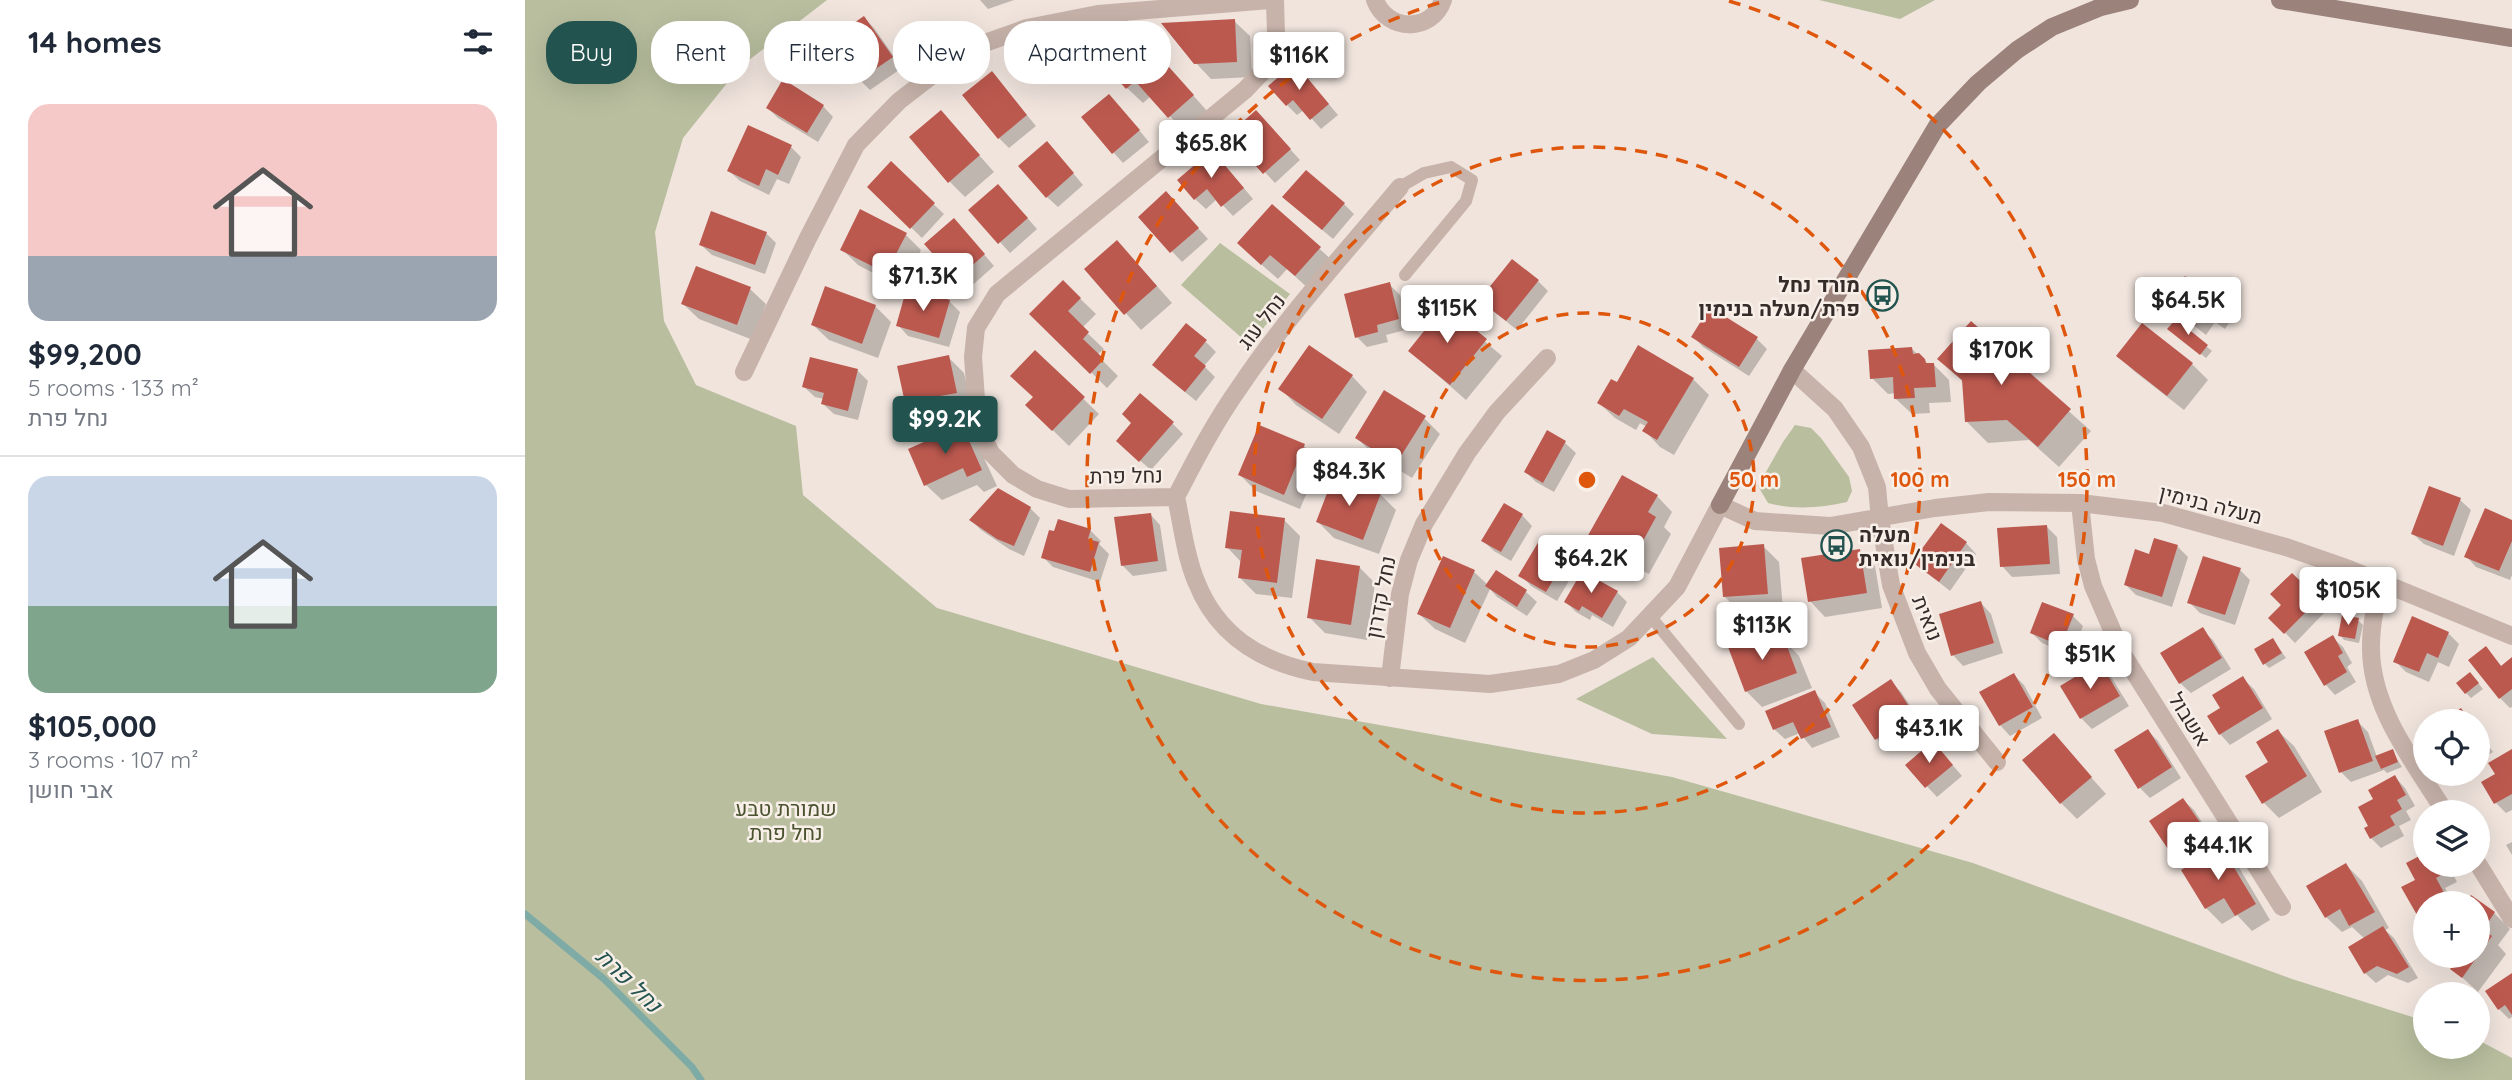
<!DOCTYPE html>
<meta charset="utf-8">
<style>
:root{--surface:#fff;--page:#f2f2f3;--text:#1f2937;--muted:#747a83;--line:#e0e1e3;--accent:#22534f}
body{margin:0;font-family:Quicksand,Heebo,sans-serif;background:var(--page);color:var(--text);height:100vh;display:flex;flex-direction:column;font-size:26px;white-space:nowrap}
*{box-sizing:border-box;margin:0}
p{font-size:23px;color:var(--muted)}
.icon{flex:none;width:38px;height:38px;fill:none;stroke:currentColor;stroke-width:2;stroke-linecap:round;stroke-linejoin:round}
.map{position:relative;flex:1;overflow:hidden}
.details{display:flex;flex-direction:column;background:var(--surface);width:525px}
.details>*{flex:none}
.hud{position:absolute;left:21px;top:21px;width:665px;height:63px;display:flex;gap:14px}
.buttons{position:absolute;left:1888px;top:709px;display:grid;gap:14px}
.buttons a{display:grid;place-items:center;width:77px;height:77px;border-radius:50%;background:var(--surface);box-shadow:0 7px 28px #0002;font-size:35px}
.price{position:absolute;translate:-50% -60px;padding:0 16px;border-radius:7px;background:#fff;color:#222;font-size:23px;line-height:46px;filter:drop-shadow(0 2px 4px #0008)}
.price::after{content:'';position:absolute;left:50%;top:42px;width:21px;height:16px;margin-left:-10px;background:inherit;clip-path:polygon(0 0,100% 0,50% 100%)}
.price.selected{background:var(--accent);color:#fff}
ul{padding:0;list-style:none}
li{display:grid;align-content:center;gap:14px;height:371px;padding:0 28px}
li+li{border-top:2px solid var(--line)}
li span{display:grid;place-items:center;height:217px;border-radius:21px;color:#555}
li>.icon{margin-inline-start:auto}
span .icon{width:126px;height:126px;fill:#fffc;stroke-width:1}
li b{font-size:30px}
h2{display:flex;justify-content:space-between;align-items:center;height:84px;padding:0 28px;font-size:30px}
.tag{padding:0 24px;border-radius:28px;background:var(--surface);box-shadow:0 7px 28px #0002;font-size:24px;line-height:63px}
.tag.selected{background:var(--accent);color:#fff}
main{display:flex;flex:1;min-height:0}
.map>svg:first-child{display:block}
.green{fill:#b8be9e}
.shadow{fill:#0003}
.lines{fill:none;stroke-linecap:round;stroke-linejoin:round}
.stream{stroke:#7eaba6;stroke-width:7}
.building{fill:#bc594f}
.lane{stroke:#c7b3aa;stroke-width:12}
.street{stroke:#c7b3aa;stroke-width:18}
.secondary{stroke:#9b827b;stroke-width:18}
.ring{fill:none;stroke:#df570d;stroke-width:3.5;stroke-dasharray:12 9}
.labels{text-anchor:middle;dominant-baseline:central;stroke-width:5;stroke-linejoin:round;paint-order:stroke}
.poi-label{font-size:21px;font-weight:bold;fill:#352b29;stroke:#f8efe9;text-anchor:end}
.street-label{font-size:21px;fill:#352b29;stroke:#f8efe9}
.park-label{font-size:21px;fill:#4a522f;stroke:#f8efe9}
.water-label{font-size:23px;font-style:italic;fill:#22534f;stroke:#f8efe9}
.centre{fill:#df570d;stroke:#f8efe9;stroke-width:3.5}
.ring-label{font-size:21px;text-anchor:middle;font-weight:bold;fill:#df570d;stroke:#f8efe9;stroke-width:5;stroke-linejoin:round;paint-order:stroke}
</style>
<main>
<section class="details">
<h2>14 homes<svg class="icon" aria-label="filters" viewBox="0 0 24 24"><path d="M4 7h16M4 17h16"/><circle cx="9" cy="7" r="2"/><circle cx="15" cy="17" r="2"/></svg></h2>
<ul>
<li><span style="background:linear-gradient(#f6c9c9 70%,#9aa5b1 0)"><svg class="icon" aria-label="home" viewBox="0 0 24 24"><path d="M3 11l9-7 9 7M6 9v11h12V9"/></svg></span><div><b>$99,200</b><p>5 rooms · 133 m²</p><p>נחל פרת</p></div></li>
<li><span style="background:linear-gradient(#c9d6e8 60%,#7fa58c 0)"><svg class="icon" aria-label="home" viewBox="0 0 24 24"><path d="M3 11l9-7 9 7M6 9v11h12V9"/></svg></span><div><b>$105,000</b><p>3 rooms · 107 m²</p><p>אבי חושן</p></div></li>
</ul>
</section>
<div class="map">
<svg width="1987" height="1080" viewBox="0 0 1987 1080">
<rect width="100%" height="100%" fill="#f0e4dd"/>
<path class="green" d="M0,0H302L215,67L158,138L130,232L139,321L171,385L271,426L278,495L412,608L736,704L1147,777L1448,863L1767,979L1900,1021V1046H1953V1040L1987,1058V1080H0Z
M1294,0H1410L1375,19Z
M695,243L765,294L725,345L656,285Z
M1270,425L1286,428L1296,438L1324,477L1327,491L1322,502C1295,508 1270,510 1243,503L1233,486L1258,442Z
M1128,657L1202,739L1127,734L1051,699Z"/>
<path class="shadow" d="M455,0H489L463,9Z
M339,18L349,28L377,68L345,90L335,80Z
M709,21L725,36L727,77L686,79L670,62Z
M617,38L683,112L660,132L626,96L618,103L602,88Z
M467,73L511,126L484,148L474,138Z
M780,76L813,115L796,129L779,110L772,115L762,105Z
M298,106L308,117L293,142L253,118L243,108Z
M594,106L624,142L598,163L588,152Z
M416,112L469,172L440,197L424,181Z
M741,123L775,160L750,183L705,135Z
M266,147L276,157L264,184L252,179L244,195L215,181L204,171Z
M532,154L558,185L533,207L522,197Z
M698,163L728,199L708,216L692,199L681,209L670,199Z
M366,164L419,214L397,238L344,187Z
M483,196L512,229L485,253L446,210Z
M651,204L683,239L657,262L615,217Z
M819,204L829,214L808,239L770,207Z
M748,206L811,264L786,291L762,269L753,279L730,259Z
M439,231L469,266L443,289L402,244Z
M241,233L251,243L240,274L187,255L176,245Z
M381,235L396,250L377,288L333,265L317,249Z
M607,258L647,303L616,330L561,269Z
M1013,281L1023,291L992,330L967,310Z
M538,282L571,314L557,328L579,349L572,355L593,376L582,388L507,314Z
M864,284L875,295L884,329L861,335L863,342L842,347L832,337Z
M225,289L241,304L228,340L174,319L158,304Z
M1648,296L1699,305L1709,315L1700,329L1690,322L1681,335L1654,314L1659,307Z
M424,301L435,312L424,347L383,336L373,325Z
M350,306L366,322L353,358L304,340L288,325Z
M920,308L977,356L941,400L885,351Z
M1651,321L1687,351L1681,358L1649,333Z
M1446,324L1566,431L1534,467L1504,440L1463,443L1442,422L1439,383L1415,359Z
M1168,336L1232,339L1242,349L1224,376L1178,347Z
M681,342L691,352L679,366L690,377L671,401L639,375Z
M1387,349L1404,365L1408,364L1424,380L1426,402L1404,403L1405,413L1387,414L1371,399V393L1363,394L1347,378Z
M510,352L574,414L544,446L502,405L510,397Z
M1593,356L1667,364L1683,380L1659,410L1609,371Z
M423,357L439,373L447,408L424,413L427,427L401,432L385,416Z
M286,359L333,371L343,381L333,420L309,414L298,404L299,399L290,397L279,387Z
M827,376L842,392L814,434L771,405L756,389Z
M1168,379L1184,395L1149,455L1135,447L1120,431L1122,427L1115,423L1111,430L1090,418L1074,403L1092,384Z
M899,418L915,434L887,478L848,454L832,438Z
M608,424H648L658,434L626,470L604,451Z
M437,427L452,443L472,486L459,492L452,485L417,500L401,485Z
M735,427L779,446L795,461L775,509L731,491L715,475Z
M1023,433L1040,443L1051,453L1029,492L1011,482L1001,472Z
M855,494L871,510L854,554L809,538L793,522Z
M1132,496L1147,512L1139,527L1146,534L1124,574L1114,569L1108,580L1075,562L1059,546Z
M1935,500L1946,510L1929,556L1899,544L1888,534Z
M505,508L515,518L499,556L484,549L456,530L446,520Z
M625,514L635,525L642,571L608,576L598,566Z
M997,515L1007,526L986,561L969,551L958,541Z
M759,520L775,536L767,598L731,594L715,578L717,563L702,547Z
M1987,522V575L1985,580L1951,567L1941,556Z
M1522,527L1532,537L1535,574L1487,577L1477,566Z
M565,530L576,541L574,544L584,554L575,582L528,567L518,557Z
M1018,538L1044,554L1054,564L1032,601L1006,586L996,575Z
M1630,540L1653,547L1663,557L1647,607L1611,595L1601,585L1625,556Z
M1441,543L1451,554L1425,591L1389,562Z
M1238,546L1254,562L1258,609L1215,612L1199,596Z
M1335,551L1350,566L1357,608L1300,617L1285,601Z
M919,558L949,572L963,585L971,572L1001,592L1012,602L1002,616L972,597L965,589L940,643L910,629L894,614Z
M834,567L850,583L842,640L800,633L784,617Z
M1715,570L1725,580L1710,625L1675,613L1664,602Z
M1767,575L1802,610L1770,643L1746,618L1759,605Z
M1092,592L1102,602L1088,627L1067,615L1065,620L1051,612L1041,602Z
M1456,603L1466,614L1478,653L1438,666L1428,655Z
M1548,616L1558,626L1547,655L1517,643L1507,633Z
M1833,620L1838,625L1834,643L1819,640L1815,635Z
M1677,630L1688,640L1706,669L1666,693L1655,683Z
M1923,633L1934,644L1924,667L1913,662L1904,682L1881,672L1870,661Z
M1239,635L1248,644L1259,640L1274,656L1287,688L1237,707L1221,691Z
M1807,637L1818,647L1827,663L1822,667L1831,682L1810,695L1800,684Z
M1748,640L1761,658L1744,668L1740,664Z
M1961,649L1977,667L1987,660V707L1985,708L1975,698Z
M1575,664L1585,675L1604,706L1567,729L1556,718L1537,687Z
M1489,675L1499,685L1517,718L1485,736L1475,725Z
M1718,679L1729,689L1747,719L1705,745L1695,734L1684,717L1697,709Z
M1950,679L1958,689L1946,698L1941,693Z
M1366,682L1376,692L1398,725L1361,749L1351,738Z
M1289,692L1300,703L1315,737L1287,748L1275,733L1260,739L1249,729Z
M1832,721L1843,732L1852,757L1867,751L1877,767L1862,773L1859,770L1826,782L1816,772Z
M1623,731L1633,741L1656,778L1625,798L1615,788Z
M1753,731L1769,746L1797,792L1754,818L1738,802Z
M1953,731L1968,752L1953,762Z
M1529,736L1581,794L1552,819L1536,803Z
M1987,751V810L1981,813L1971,803L1972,774Z
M1418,754L1437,776L1412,797L1382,765Z
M1870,777L1880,788L1890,806L1881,811L1886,820L1874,826L1879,836L1856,848L1846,838V826Z
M1658,800L1669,810L1688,839L1657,861L1646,851Z
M1987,842V855L1981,845Z
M1696,848L1712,864L1745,920L1727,931L1712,915L1697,924L1681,908L1659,870Z
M1900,855V864H1923L1932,882L1920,888L1928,903H1900V921L1893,914L1892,880L1883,864Z
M1821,865L1837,881L1864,928L1860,930L1869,938L1893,978L1883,983L1863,975L1851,983L1840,973V939L1827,927L1817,932L1801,917Z
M1947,897L1969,913L1985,929L1973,945L1981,954L1953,992L1928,969L1933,962L1927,956H1953V903H1943Z
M1987,975V1017L1984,1019L1974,1009Z"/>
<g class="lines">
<path class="stream" d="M0,914L79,979L167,1067L176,1080"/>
</g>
<path class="building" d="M339,16L368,57L333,81L304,40Z
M710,19L712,62L669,64L636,23Z
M602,20L669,95L643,118L610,81L601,89L567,51Z
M770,63L804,104L785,120L768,100L761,106L743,86Z
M467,71L502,115L473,139L437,95Z
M258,79L299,105L282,133L241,108Z
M584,94L615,130L587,154L556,117Z
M416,110L455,155L423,183L384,137Z
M731,110L766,149L738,174L703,135Z
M223,125L267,145L253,175L241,169L234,186L202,171Z
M522,141L549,173L521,198L493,166Z
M687,150L719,188L696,207L682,189L669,200L652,180Z
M366,161L410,203L385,229L342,187Z
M781,170L820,203L797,230L757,197Z
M473,184L503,218L473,244L443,210Z
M641,191L674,228L645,253L613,217Z
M747,204L796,247L770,276L745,255L736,265L712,243Z
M335,209L382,233L361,273L315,250Z
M186,211L242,232L230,265L174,245Z
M429,218L460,254L431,280L399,244Z
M592,240L632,286L599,315L559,269Z
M987,259L1014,280L981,321L954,300Z
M171,266L226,287L212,325L156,304Z
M1660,276L1700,304L1689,320L1679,313L1670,326L1652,314L1659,305L1646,296Z
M538,280L556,298L543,311L564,332L558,339L579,359L565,374L504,314Z
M865,282L874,319L852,325L853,332L830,338L819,294Z
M300,286L351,305L337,344L286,325Z
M382,287L425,300L414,338L371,326Z
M920,305L962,339L925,385L883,351Z
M1185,307L1233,337L1214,367L1166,337Z
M1651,319L1683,345L1675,355L1642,329Z
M1446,321L1546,409L1513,447L1482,420L1440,422L1437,380L1412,359Z
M661,323L682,340L669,356L681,366L660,392L627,365Z
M1617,323L1668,363L1642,396L1591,356Z
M784,345L828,375L797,419L753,389Z
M1113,345L1169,378L1132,440L1117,431L1123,422L1099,409L1094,416L1072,403L1086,379L1092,382Z
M1387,347L1388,354L1394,353L1400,359L1401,363H1409L1411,387L1389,388L1390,398L1369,399L1368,377L1345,379L1343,350Z
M510,350L560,397L527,431L500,405L508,397L485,376Z
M424,355L432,393L409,397L412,411L383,417L372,366Z
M285,357L333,369L323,411L296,404L299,393L277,387Z
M859,390L901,416L871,464L830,438Z
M615,393L649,422L614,462L591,441L606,423L597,414Z
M437,425L457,470L442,477L438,468L399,486L383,449Z
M734,425L780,444L759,495L713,475Z
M1022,430L1041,441L1018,483L999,472Z
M809,475L856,493L838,540L791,522Z
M1097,475L1133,495L1123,512L1131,517L1108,559L1098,554L1092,566L1057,546Z
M1904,486L1936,498L1918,546L1886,534Z
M473,488L506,507L489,546L472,539L444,520Z
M979,503L998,514L976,552L956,541Z
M1960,508L1987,520V541L1974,571L1939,557Z
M705,511L760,518L752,583L713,578L717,550L700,548Z
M626,513L633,561L596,566L589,517Z
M533,519L566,529L563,539L574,542L565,572L516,558L524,530L529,531Z
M1416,523L1442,542L1414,582L1387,562Z
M1522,525L1525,564L1475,567L1472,528Z
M1017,536L1045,552L1021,592L993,576Z
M1629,538L1653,545L1637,597L1599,585L1610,549L1624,554Z
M1239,544L1243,594L1198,597L1194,548Z
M1335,549L1342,593L1283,602L1276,558Z
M918,556L950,570L925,628L892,614Z
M1678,556L1716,568L1700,615L1662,603Z
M791,559L835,566L826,625L782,618Z
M971,570L1002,590L992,607L960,586Z
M1057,571L1093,591L1077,618L1057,606L1054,611L1039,602Z
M1767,573L1794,599L1759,634L1743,618L1756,605L1745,594Z
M1456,601L1469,643L1426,656L1414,614Z
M1517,602L1549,614L1536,646L1505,633Z
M1817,615L1834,618L1830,639L1813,636Z
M1887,616L1924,632L1913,658L1902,653L1894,672L1868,662Z
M1678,627L1697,658L1654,684L1635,653Z
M1239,633L1243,644L1259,638L1272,673L1220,692L1203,647Z
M1808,635L1818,653L1813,656L1822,672L1799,686L1779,652Z
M1748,638L1757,653L1738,665L1729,649Z
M1961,646L1976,666L1987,657V689L1974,699L1943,660Z
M1575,662L1595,696L1555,719L1535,686Z
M1945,672L1954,683L1940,694L1931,683Z
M1489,673L1508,707L1474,726L1454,692Z
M1718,676L1738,708L1694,735L1682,716L1695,708L1687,695Z
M1366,679L1389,714L1350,740L1327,705Z
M1290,690L1306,727L1276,739L1268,722L1248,730L1240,711Z
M1936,708L1945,721H1917Z
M1833,719L1848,761L1814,773L1799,731Z
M1623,729L1647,767L1613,789L1589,750Z
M1753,729L1782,776L1737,804L1720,776L1743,762L1731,742Z
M1529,733L1567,777L1535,804L1497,760Z
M1408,741L1428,765L1400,788L1380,765Z
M1868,749L1873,762L1856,769L1850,756Z
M1987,749V794L1969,804L1956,782L1970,774L1963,763Z
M1870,775L1881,795L1872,800L1877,809L1865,816L1870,825L1845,839L1839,828L1843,826L1833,807L1848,799L1843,790Z
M1658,798L1679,828L1645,852L1624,821Z
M1696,846L1731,904L1710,916L1699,898L1680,909L1656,870Z
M1900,853V864H1920L1923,871L1911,878L1922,898L1913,903H1900V910L1892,915L1876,887L1890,880L1881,863Z
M1821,863L1850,912L1824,926L1815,909L1800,918L1781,886Z
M1946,895L1970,912L1958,930L1967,936L1937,978L1925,969L1932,960L1927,956H1953V903H1941Z
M1858,926L1884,967L1872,974L1852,966L1839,974L1823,947Z
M1987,973V1015L1980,1005L1973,1010L1960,991Z"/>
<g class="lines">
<path class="lane" d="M875,187L899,173L926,167L947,180L941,201L880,275
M1126,617L1214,724"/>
<path class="street" d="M850,0C862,32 907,33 918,0
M1267,370L1310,409L1336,447L1352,487L1355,519L1366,585L1392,653L1413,689L1472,762
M219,372L283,238L331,145L374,101L440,50L502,28L573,14L745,0
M651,497C657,524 660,555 671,581C692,635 734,661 788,672L965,684L1034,674L1069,660L1104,638L1152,587L1195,505L1230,521L1305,526L1410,508L1464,502L1555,503L1638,513L1761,547L1824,569L1987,636
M651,497L544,499L512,489L488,475L466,453L453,427L448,357L451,328L472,294L720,90L740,69L747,51L751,34L750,0
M651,497C671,458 691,420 716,385C763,315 821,252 875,187
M1555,503L1561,559L1568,586L1597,653L1757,907
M1856,582C1851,603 1846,624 1846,646C1845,708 1889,762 1920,812
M865,678L875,594L884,560L899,524L942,453L972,412L1022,358
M1953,864L1987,919"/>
<path class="secondary" d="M1755,0L1987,38
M1195,505L1267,370L1412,126L1453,83L1492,50L1527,27L1576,7L1605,0"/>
</g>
<g class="ring">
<circle cx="1062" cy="480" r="167"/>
<circle cx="1062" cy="480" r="333"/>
<path d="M1204 1A500 500 0 1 1 920 1"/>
</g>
<defs>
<symbol id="bus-ring" viewBox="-11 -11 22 22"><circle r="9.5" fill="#f8efe9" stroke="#22534f" stroke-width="1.5"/><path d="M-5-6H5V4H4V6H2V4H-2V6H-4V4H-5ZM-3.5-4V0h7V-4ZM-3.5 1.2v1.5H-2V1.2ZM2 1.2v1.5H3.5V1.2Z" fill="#22534f"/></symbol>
</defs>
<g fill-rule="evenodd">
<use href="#bus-ring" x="1340" y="278" width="35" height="35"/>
<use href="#bus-ring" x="1294" y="528" width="35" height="35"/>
</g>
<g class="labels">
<g class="poi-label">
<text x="1335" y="284">מורד נחל<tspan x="1335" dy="24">פרת/מעלה בנימין</tspan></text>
<text x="1334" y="534" text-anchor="start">מעלה<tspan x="1334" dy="24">בנימין/נואית</tspan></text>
</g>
<g class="street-label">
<text transform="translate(736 321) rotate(-52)">נחל עוג</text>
<text transform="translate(601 475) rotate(-1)">נחל פרת</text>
<text transform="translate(1686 504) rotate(14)">מעלה בנימין</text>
<text transform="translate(855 597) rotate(-79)">נחל קדרון</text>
<text transform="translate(1403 618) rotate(68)">נואית</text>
<text transform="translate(1665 719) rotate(58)">אשבול</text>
</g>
<g class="park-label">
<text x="261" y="808">שמורת טבע<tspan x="261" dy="24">נחל פרת</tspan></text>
</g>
<g class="water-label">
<text transform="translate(104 980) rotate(44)">נחל פרת</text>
</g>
</g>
<circle cx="1062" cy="480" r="10" class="centre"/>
<g class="ring-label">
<text x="1229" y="487">50 m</text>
<text x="1395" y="487">100 m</text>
<text x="1562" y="487">150 m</text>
</g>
</svg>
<div class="buttons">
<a><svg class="icon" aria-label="locate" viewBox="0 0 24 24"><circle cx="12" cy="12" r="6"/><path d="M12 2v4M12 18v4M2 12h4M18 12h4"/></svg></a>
<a><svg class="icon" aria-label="layers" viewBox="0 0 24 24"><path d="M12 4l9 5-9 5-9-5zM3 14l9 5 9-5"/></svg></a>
<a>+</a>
<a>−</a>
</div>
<b class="price" style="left:774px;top:92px">$116K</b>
<b class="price" style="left:686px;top:180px">$65.8K</b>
<b class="price" style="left:398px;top:313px">$71.3K</b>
<b class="price" style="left:1663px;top:337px">$64.5K</b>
<b class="price" style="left:922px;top:345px">$115K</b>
<b class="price" style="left:1476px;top:387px">$170K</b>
<b class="price selected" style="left:420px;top:456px">$99.2K</b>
<b class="price" style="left:824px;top:508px">$84.3K</b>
<b class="price" style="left:1066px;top:595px">$64.2K</b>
<b class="price" style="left:1823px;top:627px">$105K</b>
<b class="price" style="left:1237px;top:662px">$113K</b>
<b class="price" style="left:1565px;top:691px">$51K</b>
<b class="price" style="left:1404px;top:765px">$43.1K</b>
<b class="price" style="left:1693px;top:882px">$44.1K</b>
<div class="hud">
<a class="tag selected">Buy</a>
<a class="tag">Rent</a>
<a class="tag">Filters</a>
<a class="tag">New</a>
<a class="tag">Apartment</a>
</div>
</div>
</main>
